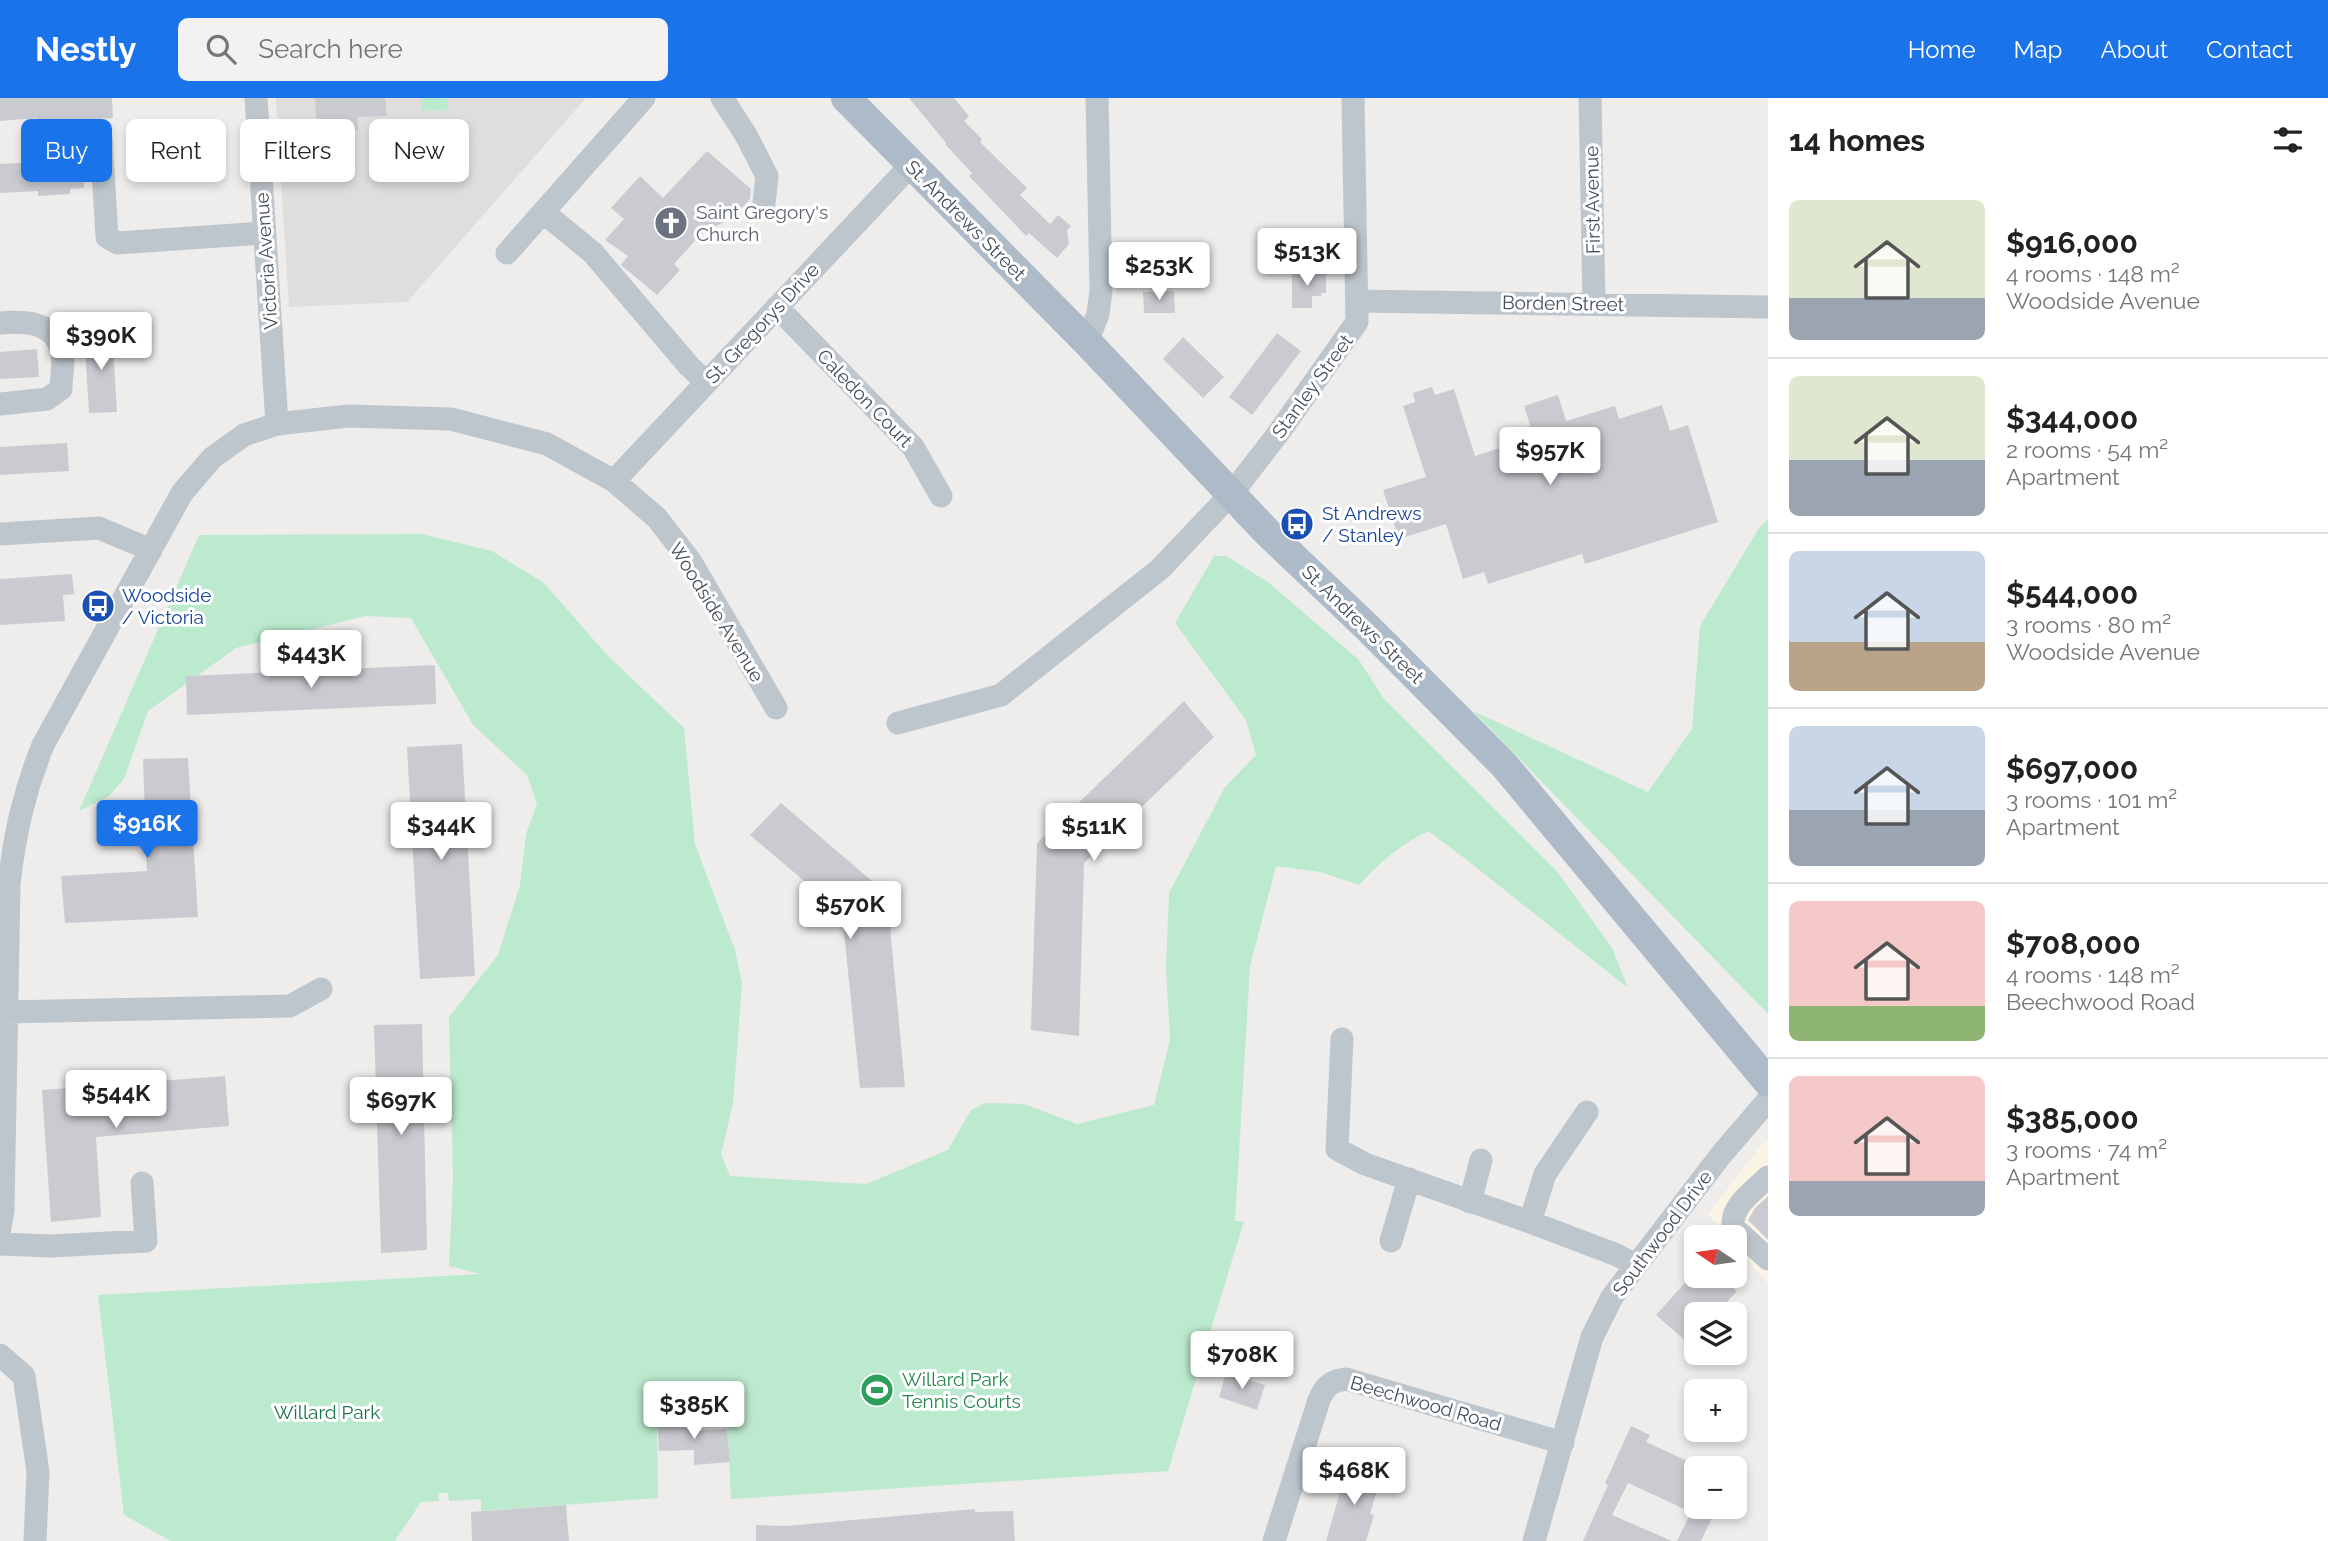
<!DOCTYPE html>
<meta charset="utf-8">
<style>
:root{--surface:#fff;--page:#f2f2f2;--text:#222;--muted:#767676;--line:#e0e0e0;--accent:#1a73e8}
body{margin:0;font-family:Raleway,sans-serif;background:var(--page);color:var(--text);height:100vh;display:flex;flex-direction:column;font-size:26px;white-space:nowrap}
*{box-sizing:border-box;margin:0}
p{font-size:23px;color:var(--muted)}
.icon{flex:none;width:38px;height:38px;fill:none;stroke:currentColor;stroke-width:2;stroke-linecap:round;stroke-linejoin:round}
.map{position:relative;flex:1;overflow:hidden}
.details{display:flex;flex-direction:column;background:var(--surface);width:560px}
.details>*{flex:none}
.banner{position:absolute;left:21px;top:21px;width:665px;height:63px;display:flex;gap:14px}
.needle{width:46px;rotate:283deg}
.tools{position:absolute;left:1684px;top:1127px;display:grid;gap:14px}
.tools a{display:grid;place-items:center;width:63px;height:63px;border-radius:10px;background:var(--surface);box-shadow:0 4px 10px #0003;font-size:35px}
.price{position:absolute;translate:-50% -60px;padding:0 16px;border-radius:7px;background:#fff;color:#222;font-size:23px;line-height:46px;filter:drop-shadow(0 2px 4px #0008)}
.price::after{content:'';position:absolute;left:50%;top:42px;width:21px;height:16px;margin-left:-10px;background:inherit;clip-path:polygon(0 0,100% 0,50% 100%)}
.price.on{background:var(--accent);color:#fff}
ul{padding:0;list-style:none}
li{display:flex;align-items:center;gap:21px;height:175px;padding:0 21px}
li+li{border-top:2px solid var(--line)}
li span{display:grid;place-items:center;flex:none;width:196px;height:140px;border-radius:10px;color:#555}
li>.icon{margin-inline-start:auto}
span .icon{width:84px;height:84px;fill:#fffc;stroke-width:1}
li b{font-size:30px}
h2{display:flex;justify-content:space-between;align-items:center;height:84px;padding:0 21px;font-size:30px}
.pill{padding:0 24px;border-radius:10px;background:var(--surface);box-shadow:0 4px 10px #0003;font-size:24px;line-height:63px}
.pill.on{background:var(--accent);color:#fff}
header{display:flex;align-items:center;gap:42px;box-sizing:border-box;height:98px;padding:0 35px;background:var(--accent);color:#fff}
header strong{font-size:33px}
nav{display:flex;gap:38px;margin-inline-start:auto;font-size:24px}
.search{width:490px;height:63px;background:var(--page);display:flex;align-items:center;gap:18px;box-sizing:border-box;padding:0 24px;border-radius:10px;color:var(--muted);font-size:26px}
main{display:flex;flex:1;min-height:0}
.map>svg:first-child{display:block}
.commercial{fill:#faf4e5}
.education{fill:#e0dddd}
.green{fill:#bceacf}
.building{fill:#cacbd1}
.lines{fill:none;stroke-linecap:round;stroke-linejoin:round}
.minor{stroke:#bec6cd;stroke-width:23}
.major{stroke:#adbbc9;stroke-width:30}
.labels{text-anchor:middle;dominant-baseline:central;stroke-width:6;stroke-linejoin:round;paint-order:stroke}
.street-label{font-size:19px;fill:#464f58;stroke:#fff}
.worship-label{font-size:19px;fill:#5b616d;stroke:#fff;text-anchor:start}
.transit-label{font-size:19px;fill:#164399;stroke:#fff;text-anchor:start}
.leisure-label{font-size:19px;fill:#27864d;stroke:#fff;text-anchor:start}
.park-label{font-size:19px;fill:#1d734a;stroke:#fff}
</style>
<header>
<strong>Nestly</strong>
<div class="search"><svg class="icon" aria-label="search" viewBox="0 0 24 24"><circle cx="10" cy="10" r="6"/><path d="M15 15l6 6"/></svg>Search here</div>
<nav><a>Home</a><a>Map</a><a>About</a><a>Contact</a></nav>
</header>
<main>
<div class="map">
<svg width="1768" height="1443" viewBox="0 0 1768 1443">
<rect width="100%" height="100%" fill="#efecec"/>
<path class="commercial" d="M1765,1042L1768,1045V1186L1734,1146V1139H1728L1708,1116Z"/>
<path class="education" d="M276,0H586L407,204L289,209Z"/>
<path class="green" d="M421,0H447V12L422,13Z
M328,53L330,82L310,83L308,55Z
M1768,421V916L1473,613L1648,694L1692,631L1700,528L1759,430Z
M422,436L492,453L544,485L607,557L684,630L695,746L735,852L742,885L733,1006L721,1056L730,1078L866,1086L948,1052L971,1012L986,1005L1024,1006L1077,1026L1154,1007L1170,941L1166,870L1169,795L1225,689L1256,657L1246,622L1175,525L1214,458H1226L1269,485L1359,562L1384,601L1556,772L1612,850L1628,890L1463,759L1428,733C1400,747 1380,764 1359,787L1320,774L1276,768L1250,868L1235,1123H1244L1168,1373L731,1401L727,1316L657,1322L658,1400L481,1413V1401L449,1403L448,1395H439V1403L421,1404L395,1443H171L124,1417L98,1197L480,1176L449,1168L453,1081L449,919L498,857L520,787L526,736L537,706L527,677L473,627L411,520L365,518L236,550L148,613L124,681L109,698L79,713L199,437Z"/>
<path class="building" d="M0,0H112L113,20L37,24V20L0,23Z
M315,0H385L387,18L357,19L358,32L317,36Z
M909,0H954L969,18L964,23L982,41L980,44L1027,90L1020,97L1050,126L1058,117L1071,128L1067,132L1069,146L1057,160L1029,135L1026,138L969,78L972,75L945,46L946,45Z
M707,53L751,91L750,101L733,120L703,134L674,166L680,172L657,197L621,167L628,158L605,142L624,121L611,110L640,78L663,100Z
M83,62L84,90L70,91V96L38,98V93L0,95V66L38,64V70L67,68V63Z
M1292,174H1326V195H1321V198H1312V210H1292Z
M1174,193L1175,215H1144L1143,194Z
M112,232L117,314L89,315L84,234Z
M1277,235L1301,253L1252,317L1229,299Z
M1183,239L1224,279L1203,300L1163,261Z
M37,251L39,279L0,281V254Z
M1432,289L1435,297L1454,291L1475,358L1534,339L1524,308L1558,297L1566,323L1615,308L1619,321L1662,307L1670,333L1688,327L1718,424L1585,466L1582,456L1488,486L1484,474L1463,481L1446,426L1399,441L1383,392L1426,379L1403,308L1415,304L1413,295Z
M67,345L69,373L0,377V349Z
M72,476L74,496L63,497L65,523L0,527V481Z
M435,567L436,606L187,617L186,578Z
M1184,603L1214,639L1084,765L1079,938L1031,932L1037,745Z
M462,646L475,878L420,881L407,649Z
M188,660L198,819L65,825L61,778L147,773L143,661Z
M781,705L887,796L905,989L860,990L842,815L750,737Z
M422,926L427,1152L381,1155L374,927Z
M225,978L229,1028L96,1039L101,1119L51,1124L42,992Z
M1768,1098V1142L1748,1122L1755,1110Z
M1691,1178H1719L1737,1193L1716,1216H1696V1252L1656,1217Z
M1226,1275L1265,1287L1257,1312L1219,1299Z
M693,1319L694,1333L727,1331L730,1364L694,1367V1352L659,1353L657,1321Z
M1631,1328L1650,1337L1646,1344L1696,1367V1409H1717L1701,1443H1677L1691,1414L1628,1385L1612,1417L1672,1443H1583L1608,1387L1605,1385Z
M1344,1369L1381,1379L1370,1416L1374,1417L1366,1443H1326L1340,1394H1337Z
M566,1407L569,1443H472L471,1414Z
M975,1411V1414L1013,1413L1015,1443H756V1427L786,1428Z"/>
<g class="lines">
<path class="minor" d="M256,0L277,326
M722,0L746,37L767,78L764,105
M1590,0L1594,205
M101,40L107,139L117,145L263,135
M543,114L593,155L689,268L706,284
M507,155L644,0
M1357,203L1768,209
M777,209L913,349L941,398
M0,225C23,223 53,223 61,251C65,262 61,279 61,291L47,301L0,306
M1087,244L1098,216L1101,193L1097,0
M614,383L911,67
M0,436L99,430L151,452
M898,625L1001,597L1160,471L1232,395L1277,337L1357,224L1353,0
M6,914L290,908L321,891
M1342,941L1337,1051L1365,1066L1530,1124L1617,1157L1635,1167
M1768,1079C1754,1093 1731,1107 1733,1129L1768,1161
M1470,1104L1481,1062
M1530,1124L1545,1076L1587,1014
M0,1130L3,1112L9,786C15,735 24,694 43,647L182,395L212,360L244,337L277,326L348,318L451,321L547,346L614,383L657,420L691,464L776,610
M1391,1143L1409,1081
M0,1146L51,1148L146,1143L142,1085
M0,1257L24,1278L38,1374L35,1443
M1274,1443L1319,1302C1325,1288 1331,1283 1346,1281L1563,1345
M1534,1443L1592,1239L1612,1199L1721,1057L1768,1002"/>
<path class="major" d="M846,0L1087,244L1267,434L1369,531L1504,667L1768,984"/>
</g>
<defs>
<symbol id="church-disc" viewBox="-11 -11 22 22"><circle r="9.5" fill="#6b7280" stroke="#fff"/><path d="M-1.2-6h2.4v3.5h3.3v2.4h-3.3V6h-2.4V-.1h-3.3v-2.4h3.3Z" fill="#fff"/></symbol>
<symbol id="bus-disc" viewBox="-11 -11 22 22"><circle r="9.5" fill="#1a4fb4" stroke="#fff"/><path d="M-5-6H5V4H4V6H2V4H-2V6H-4V4H-5ZM-3.5-4V0h7V-4ZM-3.5 1.2v1.5H-2V1.2ZM2 1.2v1.5H3.5V1.2Z" fill="#fff"/></symbol>
<symbol id="stadium-disc" viewBox="-11 -11 22 22"><circle r="9.5" fill="#2e9e5b" stroke="#fff"/><path d="M0-5a6.5 5 0 1 0 0 10a6.5 5 0 1 0 0-10ZM-3.5-1.8h7v3.6h-7Z" fill="#fff"/></symbol>
</defs>
<g fill-rule="evenodd">
<use href="#church-disc" x="652" y="106" width="38" height="38"/>
<use href="#bus-disc" x="1278" y="407" width="38" height="38"/>
<use href="#bus-disc" x="79" y="489" width="38" height="38"/>
<use href="#stadium-disc" x="858" y="1273" width="38" height="38"/>
</g>
<g class="labels">
<g class="street-label">
<text transform="translate(1592 102) rotate(-91)">First Avenue</text>
<text transform="translate(966 122) rotate(45)">St. Andrews Street</text>
<text transform="translate(266 163) rotate(-94)">Victoria Avenue</text>
<text transform="translate(1563 205) rotate(1)">Borden Street</text>
<text transform="translate(762 225) rotate(-47)">St. Gregorys Drive</text>
<text transform="translate(1312 288) rotate(-54)">Stanley Street</text>
<text transform="translate(865 300) rotate(46)">Caledon Court</text>
<text transform="translate(717 514) rotate(58)">Woodside Avenue</text>
<text transform="translate(1363 526) rotate(44)">St. Andrews Street</text>
<text transform="translate(1662 1135) rotate(-53)">Southwood Drive</text>
<text transform="translate(1426 1305) rotate(16)">Beechwood Road</text>
</g>
<g class="worship-label">
<text x="696" y="114">Saint Gregory's<tspan x="696" dy="22">Church</tspan></text>
</g>
<g class="transit-label">
<text x="1322" y="415">St Andrews<tspan x="1322" dy="22">/ Stanley</tspan></text>
<text x="122" y="497">Woodside<tspan x="122" dy="22">/ Victoria</tspan></text>
</g>
<g class="leisure-label">
<text x="902" y="1281">Willard Park<tspan x="902" dy="22">Tennis Courts</tspan></text>
</g>
<g class="park-label">
<text x="327" y="1314">Willard Park</text>
</g>
</g>
</svg>
<div class="tools">
<a><svg class="needle" viewBox="-14 -14 28 28"><path d="M0-13l5 13h-10z" fill="#e53935"/><path d="M0 13l5-13h-10z" fill="#767676"/></svg></a>
<a><svg class="icon" aria-label="layers" viewBox="0 0 24 24"><path d="M12 4l9 5-9 5-9-5zM3 14l9 5 9-5"/></svg></a>
<a>+</a>
<a>−</a>
</div>
<b class="price" style="left:1307px;top:190px">$513K</b>
<b class="price" style="left:1159px;top:204px">$253K</b>
<b class="price" style="left:101px;top:274px">$390K</b>
<b class="price" style="left:1550px;top:389px">$957K</b>
<b class="price" style="left:311px;top:592px">$443K</b>
<b class="price on" style="left:147px;top:762px">$916K</b>
<b class="price" style="left:441px;top:764px">$344K</b>
<b class="price" style="left:1094px;top:765px">$511K</b>
<b class="price" style="left:850px;top:843px">$570K</b>
<b class="price" style="left:116px;top:1032px">$544K</b>
<b class="price" style="left:401px;top:1039px">$697K</b>
<b class="price" style="left:1242px;top:1293px">$708K</b>
<b class="price" style="left:694px;top:1343px">$385K</b>
<b class="price" style="left:1354px;top:1409px">$468K</b>
<div class="banner">
<a class="pill on">Buy</a>
<a class="pill">Rent</a>
<a class="pill">Filters</a>
<a class="pill">New</a>
</div>
</div>
<section class="details">
<h2>14 homes<svg class="icon" aria-label="filters" viewBox="0 0 24 24"><path d="M4 7h16M4 17h16"/><circle cx="9" cy="7" r="2"/><circle cx="15" cy="17" r="2"/></svg></h2>
<ul>
<li><span style="background:linear-gradient(#dfe7d0 70%,#9aa5b1 0)"><svg class="icon" aria-label="home" viewBox="0 0 24 24"><path d="M3 11l9-7 9 7M6 9v11h12V9"/></svg></span><div><b>$916,000</b><p>4 rooms · 148 m²</p><p>Woodside Avenue</p></div></li>
<li><span style="background:linear-gradient(#dfe7d0 60%,#9aa5b1 0)"><svg class="icon" aria-label="home" viewBox="0 0 24 24"><path d="M3 11l9-7 9 7M6 9v11h12V9"/></svg></span><div><b>$344,000</b><p>2 rooms · 54 m²</p><p>Apartment</p></div></li>
<li><span style="background:linear-gradient(#c9d6e8 65%,#b9a48a 0)"><svg class="icon" aria-label="home" viewBox="0 0 24 24"><path d="M3 11l9-7 9 7M6 9v11h12V9"/></svg></span><div><b>$544,000</b><p>3 rooms · 80 m²</p><p>Woodside Avenue</p></div></li>
<li><span style="background:linear-gradient(#c9d6e8 60%,#9aa5b1 0)"><svg class="icon" aria-label="home" viewBox="0 0 24 24"><path d="M3 11l9-7 9 7M6 9v11h12V9"/></svg></span><div><b>$697,000</b><p>3 rooms · 101 m²</p><p>Apartment</p></div></li>
<li><span style="background:linear-gradient(#f6c9c9 75%,#8fb573 0)"><svg class="icon" aria-label="home" viewBox="0 0 24 24"><path d="M3 11l9-7 9 7M6 9v11h12V9"/></svg></span><div><b>$708,000</b><p>4 rooms · 148 m²</p><p>Beechwood Road</p></div></li>
<li><span style="background:linear-gradient(#f6c9c9 75%,#9aa5b1 0)"><svg class="icon" aria-label="home" viewBox="0 0 24 24"><path d="M3 11l9-7 9 7M6 9v11h12V9"/></svg></span><div><b>$385,000</b><p>3 rooms · 74 m²</p><p>Apartment</p></div></li>
</ul>
</section>
</main>
